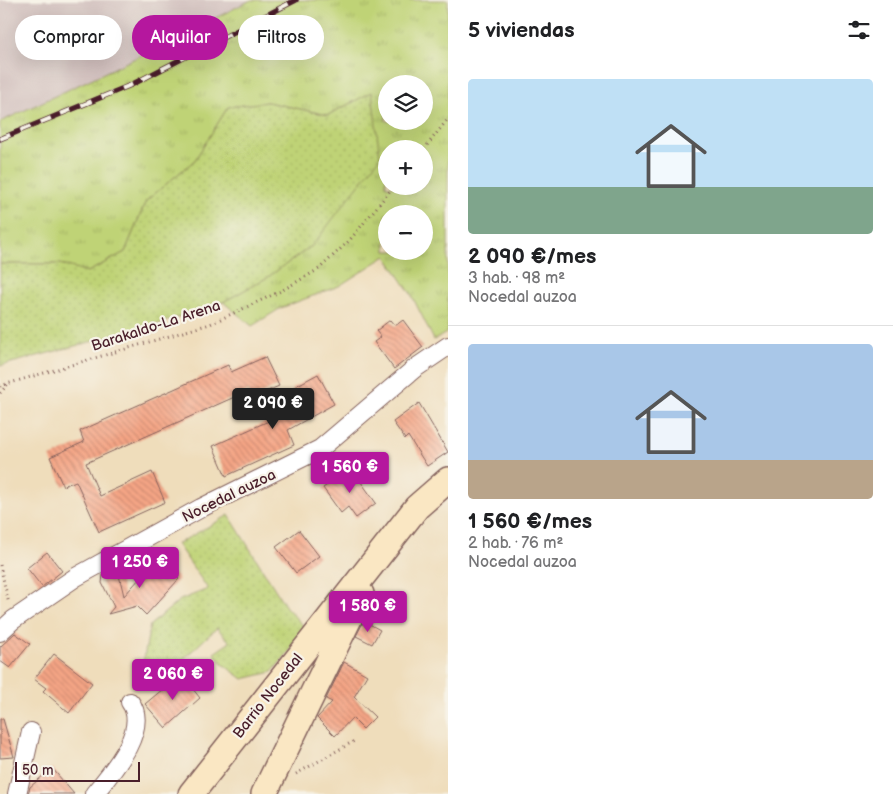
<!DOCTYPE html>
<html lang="es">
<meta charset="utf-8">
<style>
:root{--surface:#fff;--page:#f6f6f6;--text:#202124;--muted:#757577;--line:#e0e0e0;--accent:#b5179e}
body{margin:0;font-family:"Balsamiq Sans",sans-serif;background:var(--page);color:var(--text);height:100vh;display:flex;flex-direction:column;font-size:19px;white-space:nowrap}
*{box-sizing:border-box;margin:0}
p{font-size:16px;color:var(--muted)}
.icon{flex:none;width:28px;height:28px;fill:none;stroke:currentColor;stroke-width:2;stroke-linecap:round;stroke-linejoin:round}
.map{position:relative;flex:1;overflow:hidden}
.details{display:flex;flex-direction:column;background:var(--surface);width:445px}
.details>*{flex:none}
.guide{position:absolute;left:15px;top:15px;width:358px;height:45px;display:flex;gap:10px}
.tools{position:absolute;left:378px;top:75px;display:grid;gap:10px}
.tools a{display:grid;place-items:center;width:55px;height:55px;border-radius:50%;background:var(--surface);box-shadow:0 5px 20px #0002;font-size:25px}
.scale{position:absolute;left:15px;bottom:12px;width:125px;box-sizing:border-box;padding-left:5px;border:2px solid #4a1f2b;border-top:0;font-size:14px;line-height:18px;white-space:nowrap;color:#4a1f2b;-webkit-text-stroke:4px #f7f3e8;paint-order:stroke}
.price{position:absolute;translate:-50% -42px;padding:0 11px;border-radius:5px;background:var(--accent);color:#fff;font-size:16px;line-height:32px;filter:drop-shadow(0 1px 2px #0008)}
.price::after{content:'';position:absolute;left:50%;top:30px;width:15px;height:11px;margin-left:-8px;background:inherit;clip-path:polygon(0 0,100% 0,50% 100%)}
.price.on{background:#222;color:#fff}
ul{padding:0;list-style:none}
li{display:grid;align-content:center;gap:10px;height:265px;padding:0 20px}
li+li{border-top:1px solid var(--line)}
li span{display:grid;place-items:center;height:155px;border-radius:5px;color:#555}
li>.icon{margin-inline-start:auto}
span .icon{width:90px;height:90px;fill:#fffc;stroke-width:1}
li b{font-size:21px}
h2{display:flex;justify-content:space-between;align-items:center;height:60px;padding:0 20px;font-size:21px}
.pill{padding:0 18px;border-radius:22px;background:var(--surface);box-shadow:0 5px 20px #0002;font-size:18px;line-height:45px}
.pill.on{background:var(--accent);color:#fff}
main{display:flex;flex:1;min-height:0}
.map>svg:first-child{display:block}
.industrial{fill:#d1bfbd}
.grass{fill:url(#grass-tufts);stroke:#847950;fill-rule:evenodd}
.garden{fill:url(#garden-dots);stroke:#847950}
.building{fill:url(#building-back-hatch)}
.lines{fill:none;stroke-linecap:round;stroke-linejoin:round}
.street-casing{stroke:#84625d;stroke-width:20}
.secondary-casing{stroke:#84625d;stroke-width:28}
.path{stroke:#84625d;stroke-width:3;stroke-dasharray:1 4;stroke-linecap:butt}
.street{stroke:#fff;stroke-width:18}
.secondary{stroke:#fae7c3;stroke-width:25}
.rail-casing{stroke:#4a1f2b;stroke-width:5.5}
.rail{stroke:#f7f3e8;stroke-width:4;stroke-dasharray:11;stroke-linecap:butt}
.labels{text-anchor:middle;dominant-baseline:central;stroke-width:4.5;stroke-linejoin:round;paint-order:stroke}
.street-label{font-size:15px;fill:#4a1f2b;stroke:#f7f3e8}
</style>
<main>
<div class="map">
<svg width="448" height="794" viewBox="0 0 448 794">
<defs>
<pattern id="grass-tufts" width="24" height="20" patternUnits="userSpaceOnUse" patternTransform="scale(1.25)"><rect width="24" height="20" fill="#bfd376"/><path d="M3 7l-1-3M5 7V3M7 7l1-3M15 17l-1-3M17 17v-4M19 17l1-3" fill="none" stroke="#a6b566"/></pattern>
<pattern id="garden-dots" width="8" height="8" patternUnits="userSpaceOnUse" patternTransform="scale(1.25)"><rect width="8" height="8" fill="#bfd376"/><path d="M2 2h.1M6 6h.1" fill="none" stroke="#a6b566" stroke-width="1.8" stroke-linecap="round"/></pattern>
<pattern id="building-back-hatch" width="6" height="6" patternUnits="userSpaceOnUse" patternTransform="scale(1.25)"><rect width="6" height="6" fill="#f5a585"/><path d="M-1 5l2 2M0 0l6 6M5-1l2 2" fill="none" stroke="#c8866d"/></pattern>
</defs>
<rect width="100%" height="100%" fill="#f7f3e8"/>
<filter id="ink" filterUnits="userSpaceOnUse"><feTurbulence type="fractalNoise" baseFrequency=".02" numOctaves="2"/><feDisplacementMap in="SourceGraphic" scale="10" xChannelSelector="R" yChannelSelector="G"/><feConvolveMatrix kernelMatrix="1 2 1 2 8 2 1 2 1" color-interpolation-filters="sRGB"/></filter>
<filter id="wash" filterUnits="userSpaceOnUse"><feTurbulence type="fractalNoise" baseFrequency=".0096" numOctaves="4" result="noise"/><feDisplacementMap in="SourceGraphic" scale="20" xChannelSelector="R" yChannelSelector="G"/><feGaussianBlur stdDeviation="1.12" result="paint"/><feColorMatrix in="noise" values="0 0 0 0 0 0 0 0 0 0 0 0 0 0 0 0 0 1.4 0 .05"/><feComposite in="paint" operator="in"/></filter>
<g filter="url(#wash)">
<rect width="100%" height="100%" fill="#efddbb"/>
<path class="industrial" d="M0,0H251L146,53L0,122Z"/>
<path class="grass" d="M251,0H448V332L434,340L411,294L386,256L339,286L281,308L252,326L223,302L268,277L313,245L372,92L328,115L267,102L228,107L195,160L146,201L125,252L88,272L60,264H0V122L146,53ZM386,84H424V121H386ZM386,149H424V186H386ZM386,214H424V251H386Z"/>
<path class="garden" d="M372,92L380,157L313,245L268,277L223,302L161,323L0,366V264H60L88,272L125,252L146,201L195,160L228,107L267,102L328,115Z
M229,515L286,607L307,630L272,672L243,679L224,665L214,653L230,642L217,628L154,686L141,674L150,625L180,600L208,589L177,544Z"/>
<g id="blocks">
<path class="building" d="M390,320L395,326L403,320L423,347L394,369L374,342L381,337L376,331Z
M265,357L279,386L251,398L248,391L86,463L100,496L152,472L165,502L99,532L76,481L63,486L50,457L84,442L80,431L228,365L231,372Z
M318,374L334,404L288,430L294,445L226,476L213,446L302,406L292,388Z
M419,403L448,452L427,466L408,436L405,439L393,422Z
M351,468L376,503L356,518L348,507L341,513L323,488Z
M299,530L319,556L296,573L276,547Z
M47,552L62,571L42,587L27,568Z
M157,559L179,579L146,615L137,606L108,614L114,607L102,583L103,575L118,571L124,596Z
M364,621L380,630L372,644L356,636Z
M15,633L30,644L10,668L0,661V647Z
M54,654L92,683L69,713L43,691L46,688L34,679Z
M344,662L367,675L354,697L375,717L363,729L352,718L335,736L317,718L332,702L326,699Z
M181,674L200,698L166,728L145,704Z
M0,719H3L14,757L0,758Z
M52,768L74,794H28L30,787Z"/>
</g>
</g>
<g filter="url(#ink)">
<use href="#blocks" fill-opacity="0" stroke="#84625d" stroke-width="1"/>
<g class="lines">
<defs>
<path id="street" d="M0,632L13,620L76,577L201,508L320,449L414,369L448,346
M17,794L31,732
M94,794C112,772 150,729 130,702"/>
<path id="secondary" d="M191,794L417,507L448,480
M264,794L361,594"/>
</defs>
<use href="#street" class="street-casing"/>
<use href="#secondary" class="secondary-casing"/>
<path class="path" d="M424,149L448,119
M0,386L210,324L281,291L319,269L349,241L394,186
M0,393L8,384
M0,565L9,604
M296,774L356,740"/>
<use href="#street" class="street"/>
<use href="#secondary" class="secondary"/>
<defs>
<path id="rail" d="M0,139L131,85L296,0"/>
</defs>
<use href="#rail" class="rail-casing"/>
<use href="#rail" class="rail"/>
</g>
</g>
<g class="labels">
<g class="street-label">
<text transform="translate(156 326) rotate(-18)">Barakaldo-La Arena</text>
<text transform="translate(229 496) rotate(-26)">Nocedal auzoa</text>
<text transform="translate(268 696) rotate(-52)">Barrio Nocedal</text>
</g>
</g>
</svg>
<div class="tools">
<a><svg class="icon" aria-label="layers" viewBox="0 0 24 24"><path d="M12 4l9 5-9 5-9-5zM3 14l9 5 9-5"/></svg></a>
<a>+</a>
<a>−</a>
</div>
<div class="scale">50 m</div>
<b class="price on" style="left:273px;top:430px">2 090 €</b>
<b class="price" style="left:350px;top:494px">1 560 €</b>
<b class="price" style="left:140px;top:589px">1 250 €</b>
<b class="price" style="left:368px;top:633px">1 580 €</b>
<b class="price" style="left:173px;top:701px">2 060 €</b>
<div class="guide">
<a class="pill">Comprar</a>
<a class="pill on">Alquilar</a>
<a class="pill">Filtros</a>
</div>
</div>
<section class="details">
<h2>5 viviendas<svg class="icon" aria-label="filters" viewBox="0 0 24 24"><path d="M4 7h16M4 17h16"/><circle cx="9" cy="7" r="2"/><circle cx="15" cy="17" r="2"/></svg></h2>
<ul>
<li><span style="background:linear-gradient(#bfe0f5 70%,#7fa58c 0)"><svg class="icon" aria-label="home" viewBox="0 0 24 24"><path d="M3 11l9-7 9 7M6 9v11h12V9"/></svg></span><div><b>2 090 €/mes</b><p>3 hab. · 98 m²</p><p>Nocedal auzoa</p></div></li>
<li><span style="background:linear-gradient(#a9c7e8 75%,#b9a48a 0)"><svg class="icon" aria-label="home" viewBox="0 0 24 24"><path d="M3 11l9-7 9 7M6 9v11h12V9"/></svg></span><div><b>1 560 €/mes</b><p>2 hab. · 76 m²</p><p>Nocedal auzoa</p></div></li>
</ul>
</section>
</main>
